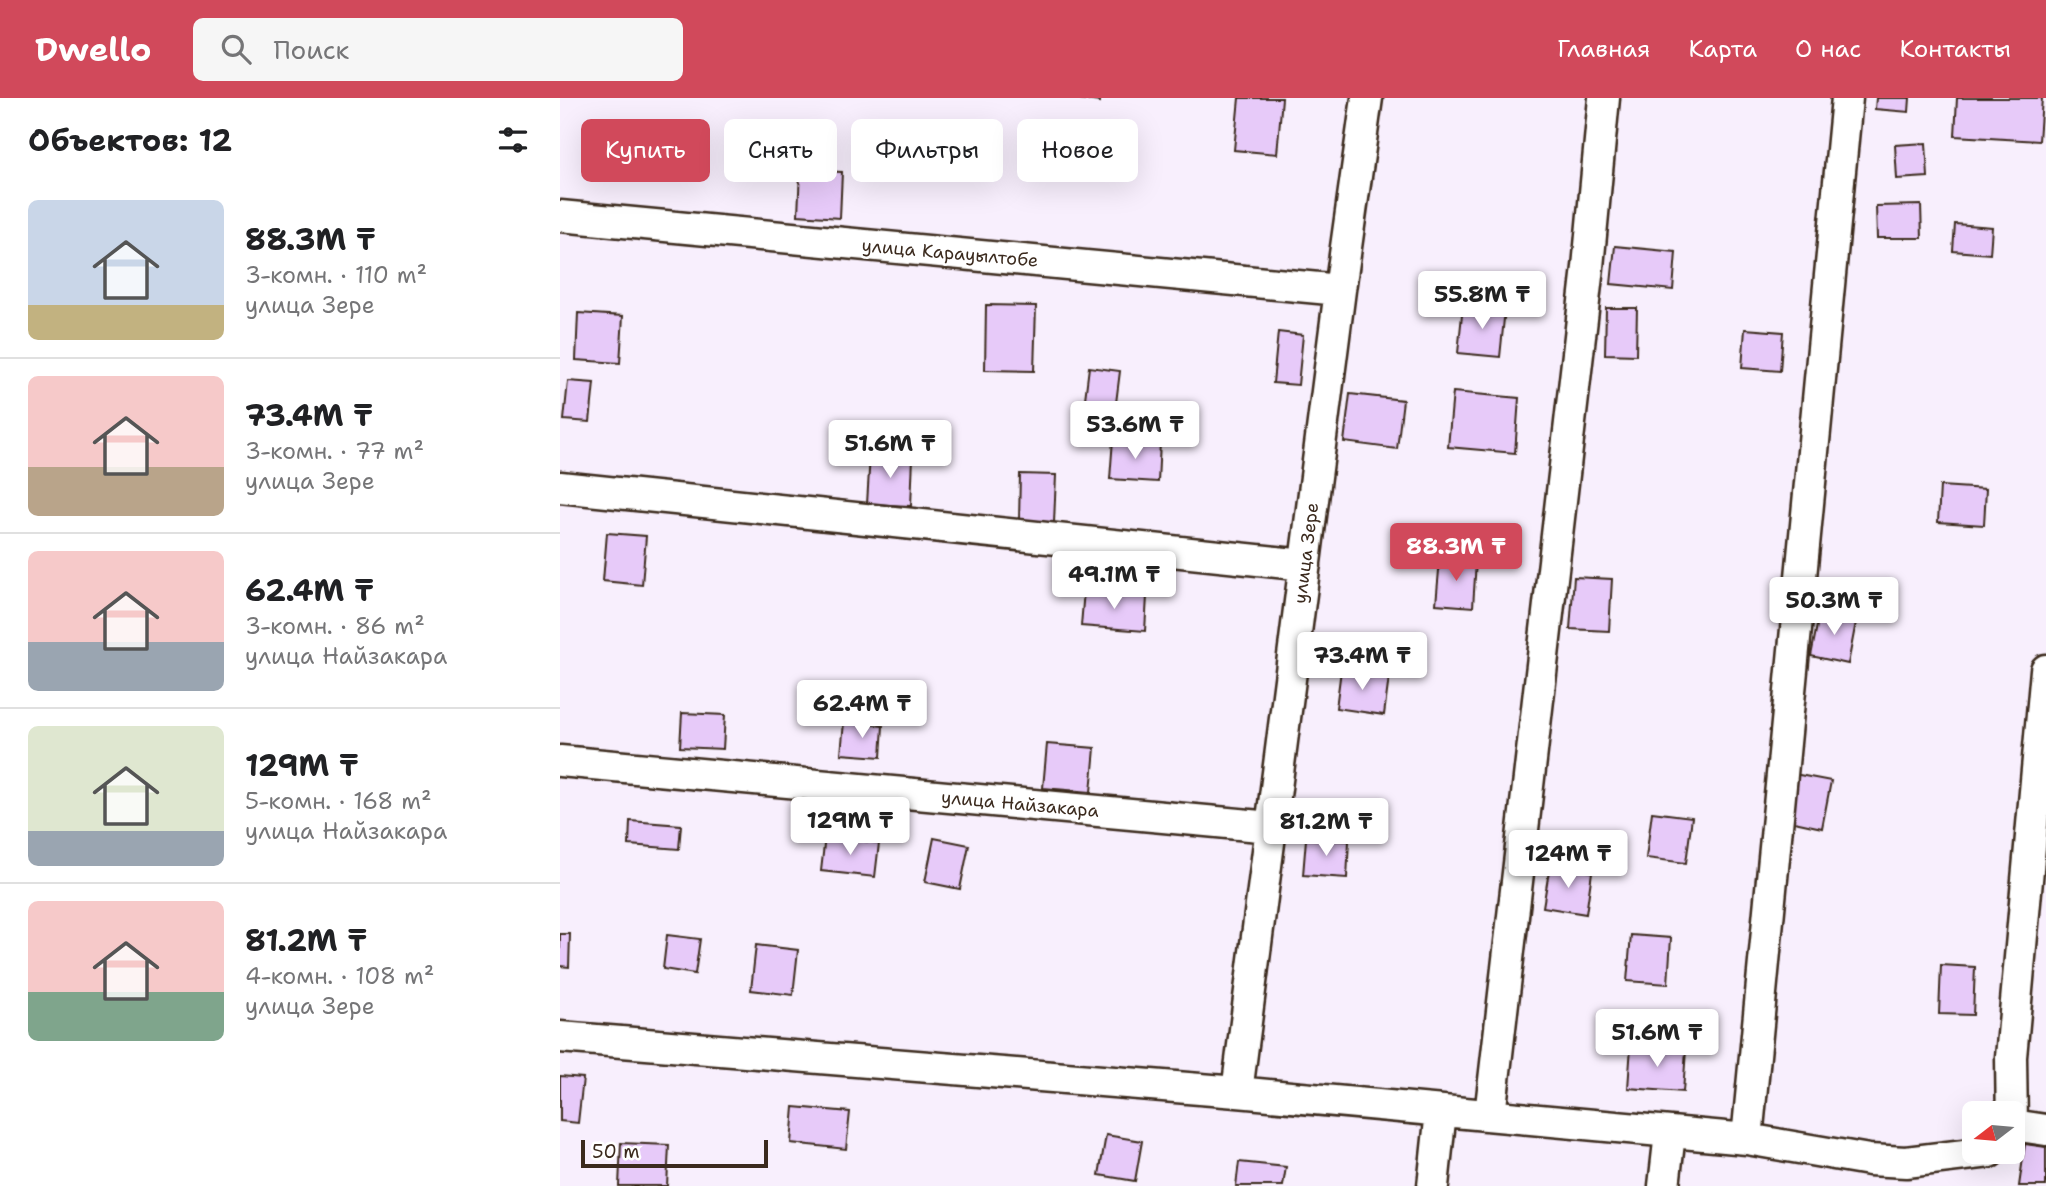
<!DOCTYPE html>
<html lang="ru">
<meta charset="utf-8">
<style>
:root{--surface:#fff;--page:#f6f6f6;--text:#202124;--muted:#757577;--line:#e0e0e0;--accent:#d1495b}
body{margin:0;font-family:"Shantell Sans",sans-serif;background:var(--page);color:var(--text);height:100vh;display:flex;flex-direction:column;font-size:26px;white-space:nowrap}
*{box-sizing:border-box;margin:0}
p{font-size:23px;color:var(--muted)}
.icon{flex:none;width:38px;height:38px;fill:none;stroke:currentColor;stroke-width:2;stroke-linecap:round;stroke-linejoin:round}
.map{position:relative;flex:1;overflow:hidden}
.panel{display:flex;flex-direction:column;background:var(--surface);width:560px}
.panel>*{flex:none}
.top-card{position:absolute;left:21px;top:21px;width:665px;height:63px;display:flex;gap:14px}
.needle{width:46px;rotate:254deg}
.fabs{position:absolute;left:1402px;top:1003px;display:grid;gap:14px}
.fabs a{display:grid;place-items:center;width:63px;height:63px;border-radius:10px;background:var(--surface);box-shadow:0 7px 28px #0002;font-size:35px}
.scale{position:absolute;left:21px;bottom:18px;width:187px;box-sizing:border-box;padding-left:7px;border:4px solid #3b2a1e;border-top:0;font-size:19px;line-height:24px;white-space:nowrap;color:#3b2a1e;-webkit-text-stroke:5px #fff;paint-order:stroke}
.price{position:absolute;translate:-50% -60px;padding:0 16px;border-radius:7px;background:#fff;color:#222;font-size:23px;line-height:46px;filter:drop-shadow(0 2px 4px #0008)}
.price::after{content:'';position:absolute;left:50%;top:42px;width:21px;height:16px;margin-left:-10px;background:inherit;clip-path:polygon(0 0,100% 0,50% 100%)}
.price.selected{background:var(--accent);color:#fff}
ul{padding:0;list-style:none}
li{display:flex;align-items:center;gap:21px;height:175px;padding:0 28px}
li+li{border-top:2px solid var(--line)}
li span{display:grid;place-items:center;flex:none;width:196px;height:140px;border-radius:10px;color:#555}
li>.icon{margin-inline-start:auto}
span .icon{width:84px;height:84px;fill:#fffc;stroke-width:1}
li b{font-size:30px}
h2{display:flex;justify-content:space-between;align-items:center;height:84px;padding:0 28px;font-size:30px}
.pill{padding:0 24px;border-radius:10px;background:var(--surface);box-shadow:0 7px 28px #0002;font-size:24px;line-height:63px}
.pill.selected{background:var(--accent);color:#fff}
header{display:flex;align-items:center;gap:42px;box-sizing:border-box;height:98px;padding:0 35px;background:var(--accent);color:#fff}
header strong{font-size:33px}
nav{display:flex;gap:38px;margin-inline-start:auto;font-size:24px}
.search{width:490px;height:63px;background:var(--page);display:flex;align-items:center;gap:18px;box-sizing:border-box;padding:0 24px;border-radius:10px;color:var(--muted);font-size:26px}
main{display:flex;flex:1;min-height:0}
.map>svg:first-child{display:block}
.building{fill:#e7caf9;stroke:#3b2a1e;stroke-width:2}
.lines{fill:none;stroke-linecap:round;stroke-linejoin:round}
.minor-casing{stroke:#3b2a1e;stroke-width:35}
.minor{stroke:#fff;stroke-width:30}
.labels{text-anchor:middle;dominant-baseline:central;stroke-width:5;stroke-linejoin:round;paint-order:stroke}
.street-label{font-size:18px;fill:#3b2a1e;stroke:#fff}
</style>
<header>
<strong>Dwello</strong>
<div class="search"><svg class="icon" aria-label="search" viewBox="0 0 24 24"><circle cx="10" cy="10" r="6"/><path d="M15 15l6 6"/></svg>Поиск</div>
<nav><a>Главная</a><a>Карта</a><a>О нас</a><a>Контакты</a></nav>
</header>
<main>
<section class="panel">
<h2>Объектов: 12<svg class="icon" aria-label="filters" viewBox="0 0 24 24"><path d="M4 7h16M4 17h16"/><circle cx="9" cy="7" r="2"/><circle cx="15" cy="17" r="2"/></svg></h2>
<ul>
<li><span style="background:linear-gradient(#c9d6e8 75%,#c2b280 0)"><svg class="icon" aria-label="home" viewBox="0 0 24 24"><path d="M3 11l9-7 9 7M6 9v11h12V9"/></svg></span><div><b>88.3M ₸</b><p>3-комн. · 110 m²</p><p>улица Зере</p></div></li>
<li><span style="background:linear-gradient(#f6c9c9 65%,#b9a48a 0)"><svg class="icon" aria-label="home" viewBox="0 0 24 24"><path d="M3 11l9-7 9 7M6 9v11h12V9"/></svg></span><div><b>73.4M ₸</b><p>3-комн. · 77 m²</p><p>улица Зере</p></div></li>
<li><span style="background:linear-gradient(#f6c9c9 65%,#9aa5b1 0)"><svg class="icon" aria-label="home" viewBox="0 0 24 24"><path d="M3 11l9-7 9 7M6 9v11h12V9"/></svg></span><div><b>62.4M ₸</b><p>3-комн. · 86 m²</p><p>улица Найзакара</p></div></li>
<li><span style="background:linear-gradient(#dfe7d0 75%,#9aa5b1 0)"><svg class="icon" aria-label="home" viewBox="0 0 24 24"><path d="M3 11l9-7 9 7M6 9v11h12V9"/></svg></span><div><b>129M ₸</b><p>5-комн. · 168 m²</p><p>улица Найзакара</p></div></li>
<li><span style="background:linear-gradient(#f6c9c9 65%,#7fa58c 0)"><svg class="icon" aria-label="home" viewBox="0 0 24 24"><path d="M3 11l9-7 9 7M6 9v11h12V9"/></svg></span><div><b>81.2M ₸</b><p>4-комн. · 108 m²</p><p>улица Зере</p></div></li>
</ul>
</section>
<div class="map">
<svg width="1486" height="1088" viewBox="0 0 1486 1088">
<rect width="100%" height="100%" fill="#f8effd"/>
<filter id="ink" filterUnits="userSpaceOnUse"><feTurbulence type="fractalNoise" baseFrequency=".0143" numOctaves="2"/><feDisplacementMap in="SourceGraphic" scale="14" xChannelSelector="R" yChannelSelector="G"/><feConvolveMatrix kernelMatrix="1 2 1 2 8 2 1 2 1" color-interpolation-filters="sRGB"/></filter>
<g filter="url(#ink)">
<path class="building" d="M513,0H540V4Z
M679,0H722L717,56L674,52Z
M1316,0H1350L1349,14L1315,11Z
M1397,0H1482L1479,43L1395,38Z
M1366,45L1368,79L1337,81L1335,47Z
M240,72L282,74L280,120L238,117Z
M1361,107L1362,140H1317L1316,108Z
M1395,126L1432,129L1430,156L1393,153Z
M1055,148L1116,154L1113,192L1051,186Z
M426,207L476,208L474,273L425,272Z
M903,207L945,211L940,259L898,255Z
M1046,210H1077L1076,257L1045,256Z
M18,215L63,218L60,265L16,262Z
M1185,231L1223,234L1220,273L1182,270Z
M718,234L743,237L738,287L713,285Z
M529,269L560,273L555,313L524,309Z
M8,283L34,285L30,324L4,322Z
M893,294L959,300L955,355L888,349Z
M790,296L843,302L837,351L784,344Z
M553,341L600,344L598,384L550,381Z
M310,356L353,359L351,408L307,406Z
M460,376L496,377L494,425L459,424Z
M1380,388L1426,391L1424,427L1378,424Z
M47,435L86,438L82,487L43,483Z
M880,461L916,463L913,509L876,506Z
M1014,479L1052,481L1049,533L1010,531Z
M524,492L587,498L585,533L521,528Z
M1260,512L1297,519L1288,566L1251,558Z
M781,572L829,579L824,617L776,610Z
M122,615L165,617L163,651L120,649Z
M284,624L323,628L321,659L281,656Z
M487,646L535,650L531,694L483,690Z
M1234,676L1271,683L1262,730L1225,722Z
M1092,714L1132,719L1126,765L1086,760Z
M70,723L121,727L119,751L69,747Z
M265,738L319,745L315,779L261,773Z
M374,740L409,747L400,791L365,784Z
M746,741L789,743L787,780L743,777Z
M990,767L1032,774L1026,816L983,809Z
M0,836H10L9,869L0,868Z
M107,837L140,841L135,876L103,871Z
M1071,837L1111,840L1108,886L1067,883Z
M196,847L238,852L233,897L191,892Z
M1381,867L1415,869L1413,917L1379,916Z
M1071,948L1126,952L1123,994L1068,990Z
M0,978L23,980L18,1025L0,1023Z
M234,1009L290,1014L286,1051L231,1045Z
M546,1037L582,1043L575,1083L539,1077Z
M61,1045L109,1047L107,1088H59Z
M1465,1046L1486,1049V1088H1459Z
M679,1064L726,1069L723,1088H676Z"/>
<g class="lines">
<defs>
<path id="minor" d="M0,118L780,192
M0,389L745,467
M0,663L711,729
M0,939L677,994L1187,1041L1287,0
M677,994L780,192L807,0
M930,1017L1028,169L1044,0
M1453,1027L1486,1032
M1452,1029L1451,959L1486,572
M1187,1041L1309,1062L1346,1064L1430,1054
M873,1088L881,1013
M1104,1088L1110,1035"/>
</defs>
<use href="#minor" class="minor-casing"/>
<use href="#minor" class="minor"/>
</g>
</g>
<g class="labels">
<g class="street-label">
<text transform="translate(390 155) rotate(5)">улица Карауылтобе</text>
<text transform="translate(746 455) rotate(-83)">улица Зере</text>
<text transform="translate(460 706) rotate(5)">улица Найзакара</text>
</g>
</g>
</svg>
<div class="fabs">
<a><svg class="needle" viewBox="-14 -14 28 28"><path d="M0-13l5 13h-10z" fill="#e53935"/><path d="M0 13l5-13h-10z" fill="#757577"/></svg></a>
</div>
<div class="scale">50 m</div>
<b class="price" style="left:922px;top:233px">55.8M ₸</b>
<b class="price" style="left:575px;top:363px">53.6M ₸</b>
<b class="price" style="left:330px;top:382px">51.6M ₸</b>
<b class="price selected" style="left:896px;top:485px">88.3M ₸</b>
<b class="price" style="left:554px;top:513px">49.1M ₸</b>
<b class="price" style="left:1274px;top:539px">50.3M ₸</b>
<b class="price" style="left:802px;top:594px">73.4M ₸</b>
<b class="price" style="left:302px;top:642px">62.4M ₸</b>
<b class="price" style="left:290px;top:759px">129M ₸</b>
<b class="price" style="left:766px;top:760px">81.2M ₸</b>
<b class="price" style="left:1008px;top:792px">124M ₸</b>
<b class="price" style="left:1097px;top:971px">51.6M ₸</b>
<div class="top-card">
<a class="pill selected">Купить</a>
<a class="pill">Снять</a>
<a class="pill">Фильтры</a>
<a class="pill">Новое</a>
</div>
</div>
</main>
